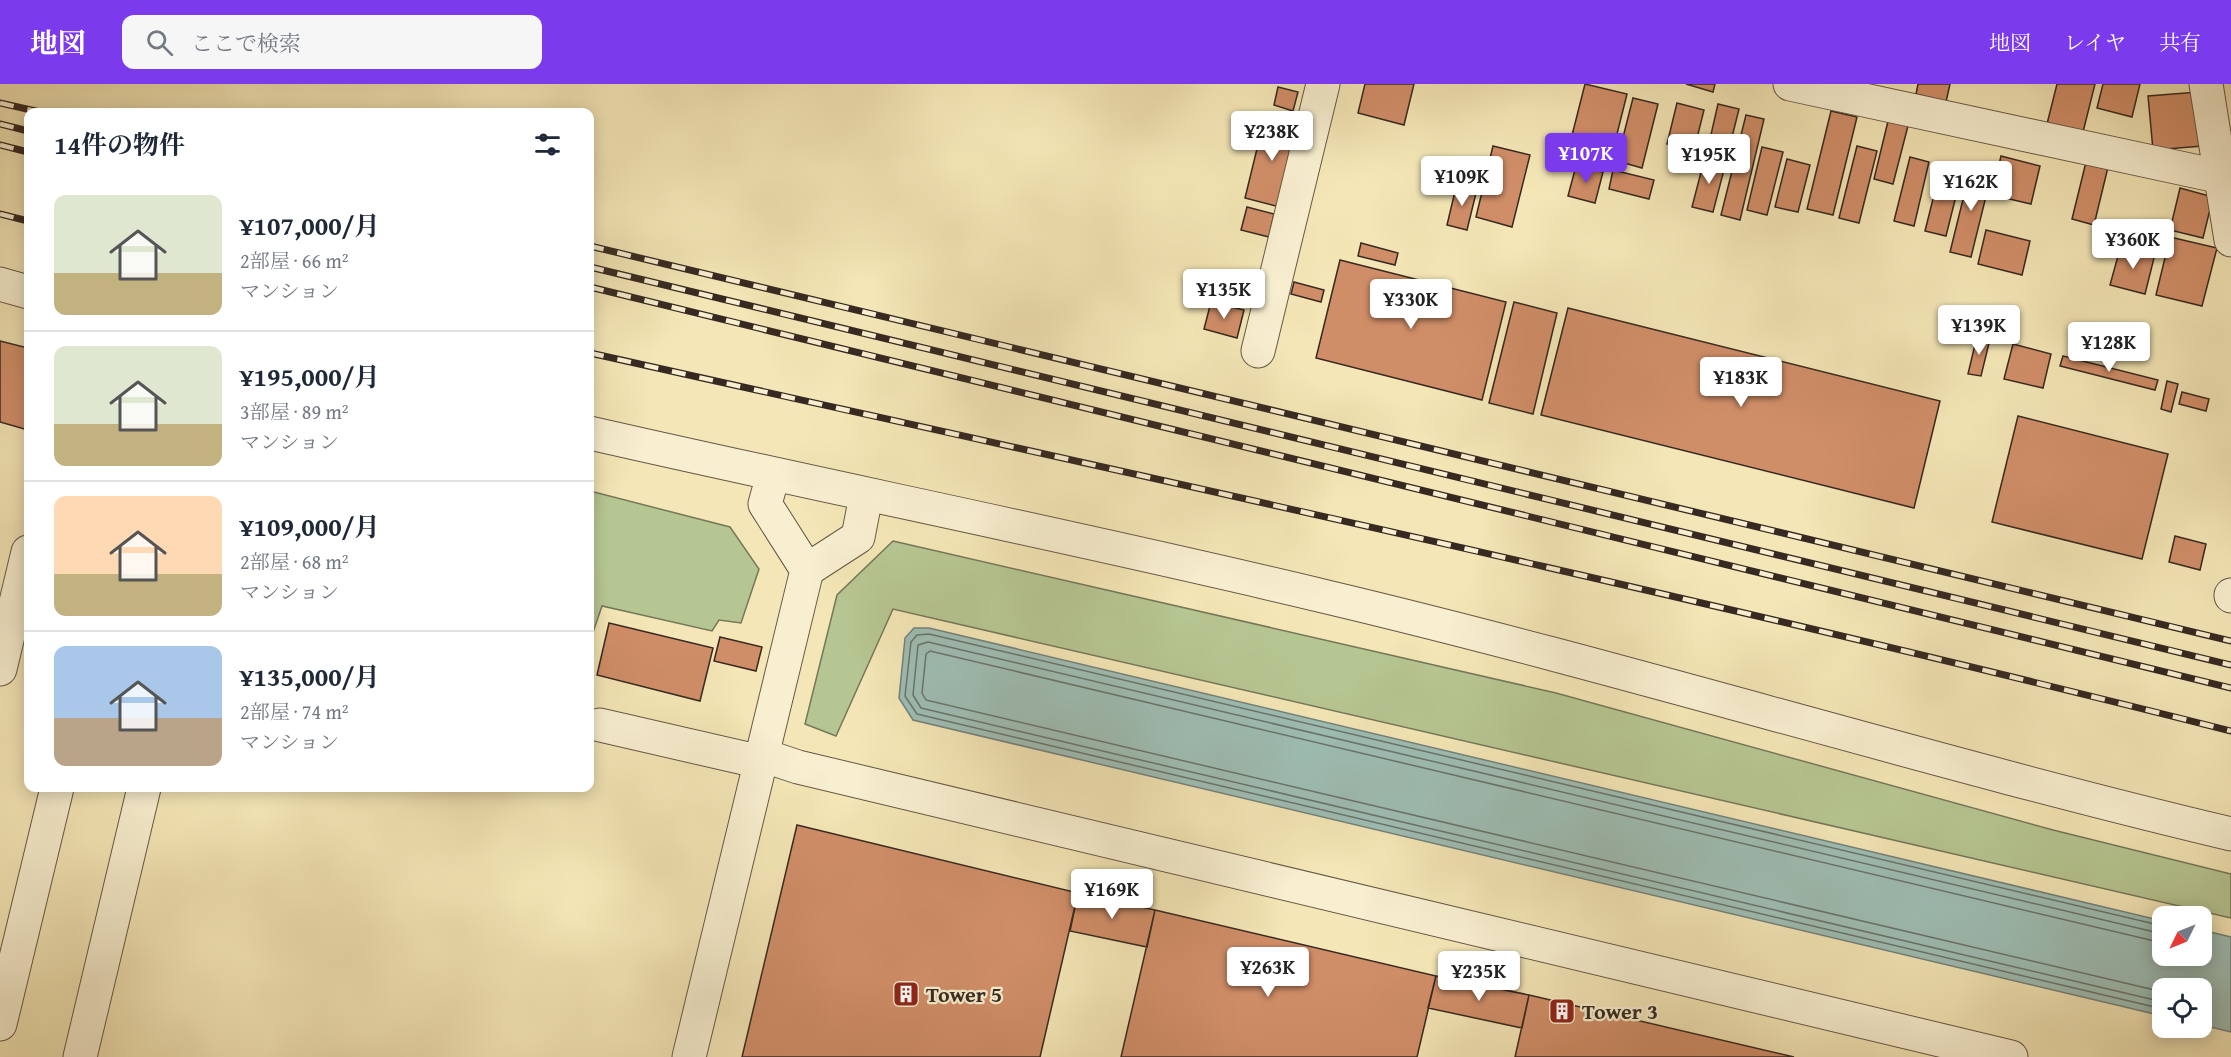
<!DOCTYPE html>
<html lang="ja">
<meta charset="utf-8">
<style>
:root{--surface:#fff;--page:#f6f6f7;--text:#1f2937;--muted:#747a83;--line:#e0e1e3;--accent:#7c3aed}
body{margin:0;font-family:"Gentium Book Plus","Noto Serif JP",serif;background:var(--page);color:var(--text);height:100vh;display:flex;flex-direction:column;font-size:22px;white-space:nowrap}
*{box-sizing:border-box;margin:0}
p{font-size:20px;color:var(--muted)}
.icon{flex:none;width:33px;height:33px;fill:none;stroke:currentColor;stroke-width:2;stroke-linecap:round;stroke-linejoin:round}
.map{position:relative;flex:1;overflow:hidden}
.details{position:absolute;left:24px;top:24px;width:570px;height:684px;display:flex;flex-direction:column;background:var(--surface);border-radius:12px;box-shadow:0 3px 15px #0003}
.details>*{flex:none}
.needle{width:39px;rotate:227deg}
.fabs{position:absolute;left:2152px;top:822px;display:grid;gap:12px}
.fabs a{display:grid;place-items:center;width:60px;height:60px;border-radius:12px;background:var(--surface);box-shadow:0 3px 15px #0003;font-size:30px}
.price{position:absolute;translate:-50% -51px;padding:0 14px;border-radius:6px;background:#fff;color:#222;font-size:20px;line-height:39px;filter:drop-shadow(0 2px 3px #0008)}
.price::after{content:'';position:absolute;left:50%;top:36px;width:18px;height:14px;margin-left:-9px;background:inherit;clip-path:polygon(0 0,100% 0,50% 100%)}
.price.current{background:var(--accent);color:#fff}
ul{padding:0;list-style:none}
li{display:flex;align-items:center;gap:18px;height:150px;padding:0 30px}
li+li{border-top:2px solid var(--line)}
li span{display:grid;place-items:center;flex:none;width:168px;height:120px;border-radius:12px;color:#555}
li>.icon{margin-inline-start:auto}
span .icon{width:72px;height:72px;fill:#fffc;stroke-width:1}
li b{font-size:26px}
h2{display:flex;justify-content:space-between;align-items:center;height:72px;padding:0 30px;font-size:26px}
header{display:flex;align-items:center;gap:36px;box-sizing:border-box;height:84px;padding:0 30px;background:var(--accent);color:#fff}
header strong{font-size:28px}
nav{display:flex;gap:33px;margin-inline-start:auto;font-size:21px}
.search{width:420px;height:54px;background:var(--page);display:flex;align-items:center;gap:15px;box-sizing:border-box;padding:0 21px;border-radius:12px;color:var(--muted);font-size:22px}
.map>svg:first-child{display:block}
.green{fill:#b6c692;stroke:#76785a;stroke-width:1.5}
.water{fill:#9ebeb5;stroke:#74827a;stroke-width:1.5}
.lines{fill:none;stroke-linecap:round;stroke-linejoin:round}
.shore{stroke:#6a746b;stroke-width:1.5}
.building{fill:#d08e68;stroke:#362921;stroke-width:1.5}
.minor-casing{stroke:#665846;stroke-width:35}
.minor{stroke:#f8efd0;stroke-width:33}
.rail-casing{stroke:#362921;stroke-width:7}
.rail{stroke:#f8efd0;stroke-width:4.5;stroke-dasharray:14;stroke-linecap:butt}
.labels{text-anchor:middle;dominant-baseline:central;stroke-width:4.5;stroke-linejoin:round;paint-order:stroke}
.poi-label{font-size:22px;font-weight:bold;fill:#362921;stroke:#f8efd0;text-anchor:start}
</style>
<header>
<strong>地図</strong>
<div class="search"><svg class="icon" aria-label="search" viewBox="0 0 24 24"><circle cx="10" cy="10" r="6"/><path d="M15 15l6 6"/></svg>ここで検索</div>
<nav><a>地図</a><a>レイヤ</a><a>共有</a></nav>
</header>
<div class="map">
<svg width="2231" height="973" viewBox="0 0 2231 973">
<rect width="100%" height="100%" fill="#f4e6b6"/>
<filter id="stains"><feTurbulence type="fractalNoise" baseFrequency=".00333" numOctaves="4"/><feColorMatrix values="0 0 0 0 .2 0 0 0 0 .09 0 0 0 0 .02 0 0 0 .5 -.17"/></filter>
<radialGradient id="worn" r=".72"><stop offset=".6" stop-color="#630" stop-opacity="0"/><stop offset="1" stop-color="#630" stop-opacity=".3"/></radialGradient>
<path class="green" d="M590,407L730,443L759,485L741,539L719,536L712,547L602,522L590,557Z
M893,457L1556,609L2053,746L2231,790V834L893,525L836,652L805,640L837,511Z"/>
<path class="water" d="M914,544H929L2163,837V872H2202V846L2231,853V948L2202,941V904H2163V932L913,636L899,614L905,554Z"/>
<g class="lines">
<path class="shore" d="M2163,842L929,550L917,551L911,558L905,612L917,630L2163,925
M2163,850L928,558L918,561L913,611L921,624L2163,918
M2163,859L930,567L926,570L922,609L926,616L2163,908"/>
</g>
<path class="building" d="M1365,0H1414L1404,41L1358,29Z
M1585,0L1627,10L1609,82L1567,71Z
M1686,0H1715L1713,8Z
M1918,0H1950L1946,18L1916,10Z
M2057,0H2095L2082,52L2046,44Z
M2103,0H2140L2132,33L2097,24Z
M1278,3L1298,8L1293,27L1274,21Z
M2198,8L2203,62L2153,66L2148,12Z
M1633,14L1658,20L1642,84L1617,77Z
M1677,19L1704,26L1694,66L1667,60Z
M1718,20L1739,25L1727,73L1707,68Z
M1831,27L1857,33L1833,131L1807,125Z
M1746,31L1764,35L1740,136L1721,131Z
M1265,32L1300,41L1280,123L1245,114Z
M1889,33L1909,38L1893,100L1874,95Z
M1493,62L1530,71L1512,143L1476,133Z
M1857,62L1877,67L1859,139L1839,134Z
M1762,63L1783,68L1767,131L1747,126Z
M2001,72L2040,82L2031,120L1992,111Z
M1705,73L1726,78L1713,128L1692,123Z
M1910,73L1929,78L1914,142L1894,137Z
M2087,74L2109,79L2094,141L2072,135Z
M1787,75L1810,81L1798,128L1775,123Z
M1576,82L1603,88L1595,119L1568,112Z
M1971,83L1992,88L1971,173L1950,168Z
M1613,86L1654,96L1649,115L1609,105Z
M1938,95L1959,100L1946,152L1925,147Z
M1457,99L1477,105L1467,146L1447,141Z
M2180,104L2213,113L2203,154L2170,146Z
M1247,123L1274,130L1269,153L1241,146Z
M1986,146L2030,157L2022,191L1978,180Z
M2170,153L2217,164L2202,222L2156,211Z
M1361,159L1398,169L1395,181L1358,172Z
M2121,161L2155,170L2145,210L2110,201Z
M1340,176L1506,218L1482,316L1316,274Z
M1231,192L1253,197L1248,216L1226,210Z
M1294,198L1324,206L1321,218L1291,210Z
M1211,218L1244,226L1237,254L1204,245Z
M1514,218L1557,229L1533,330L1489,319Z
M1568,224L1940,317L1914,424L1541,331Z
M1977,252L1990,255L1981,292L1968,290Z
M0,257L28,264V346L0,338Z
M2013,260L2051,270L2043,304L2004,295Z
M2063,272L2158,296L2155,306L2060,282Z
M2167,297L2178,300L2171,328L2161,325Z
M2182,308L2209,315L2206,327L2179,320Z
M2018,332L2168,370L2142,475L1992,438Z
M2175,452L2206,460L2200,486L2169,478Z
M609,539L713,564L700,617L597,591Z
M720,553L762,563L756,587L714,577Z
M797,741L1078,809L1040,973H742Z
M1078,809L1155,826L1147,863L1070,847Z
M1155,826L1436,892L1417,973H1121Z
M1436,892L1529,911L1522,944L1428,924Z
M1529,911L1794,973H1515Z"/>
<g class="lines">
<defs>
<path id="minor" d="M1790,0L2222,93
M2206,0L2231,156
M0,200L28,208
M1258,267L1323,0
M590,349C835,405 1082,454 1327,513C1630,585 1928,678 2231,750
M773,391L765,420L807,486
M2231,511V512
M0,585L28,468
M600,641L761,678
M762,671L798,683L2011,973
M0,940L57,704
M80,973L144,704
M689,973L807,486L858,453L866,412"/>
</defs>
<use href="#minor" class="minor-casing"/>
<use href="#minor" class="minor"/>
<defs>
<path id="rail" d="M0,19L40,28
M0,40L28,47
M0,61L28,68
M0,130L28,137
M590,162L2231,557
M590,183L2231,581
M590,203L2231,604
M590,269C1137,391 1687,510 2231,647"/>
</defs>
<use href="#rail" class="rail-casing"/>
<use href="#rail" class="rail"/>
</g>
<defs>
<symbol id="building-square" viewBox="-11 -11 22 22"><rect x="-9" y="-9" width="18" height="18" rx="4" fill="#8f2418" stroke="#f8efd0"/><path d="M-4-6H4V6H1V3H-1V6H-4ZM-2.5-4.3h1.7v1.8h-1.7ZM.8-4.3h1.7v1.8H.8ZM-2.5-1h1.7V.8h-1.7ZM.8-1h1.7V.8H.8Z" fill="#fff"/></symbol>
</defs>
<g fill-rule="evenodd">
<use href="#building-square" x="891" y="895" width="30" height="30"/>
<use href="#building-square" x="1547" y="912" width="30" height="30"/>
</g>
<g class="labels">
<g class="poi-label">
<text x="926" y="910">Tower 5</text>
<text x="1582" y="927">Tower 3</text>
</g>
</g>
<rect width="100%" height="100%" filter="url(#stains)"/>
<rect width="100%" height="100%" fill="url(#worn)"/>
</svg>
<div class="fabs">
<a><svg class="needle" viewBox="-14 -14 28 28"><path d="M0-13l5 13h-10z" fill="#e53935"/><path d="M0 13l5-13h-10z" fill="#747a83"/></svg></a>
<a><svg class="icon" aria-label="locate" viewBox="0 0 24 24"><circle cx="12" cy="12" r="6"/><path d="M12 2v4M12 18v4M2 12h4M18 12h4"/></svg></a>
</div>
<b class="price" style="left:1272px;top:78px">¥238K</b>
<b class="price current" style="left:1586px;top:100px">¥107K</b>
<b class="price" style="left:1709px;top:101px">¥195K</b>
<b class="price" style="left:1462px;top:123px">¥109K</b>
<b class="price" style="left:1971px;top:128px">¥162K</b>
<b class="price" style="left:2133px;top:186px">¥360K</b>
<b class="price" style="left:1224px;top:236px">¥135K</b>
<b class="price" style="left:1411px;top:246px">¥330K</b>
<b class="price" style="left:1979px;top:272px">¥139K</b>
<b class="price" style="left:2109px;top:289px">¥128K</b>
<b class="price" style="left:1741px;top:324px">¥183K</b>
<b class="price" style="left:1112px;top:836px">¥169K</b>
<b class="price" style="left:1268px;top:914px">¥263K</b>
<b class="price" style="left:1479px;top:918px">¥235K</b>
<section class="details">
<h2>14件の物件<svg class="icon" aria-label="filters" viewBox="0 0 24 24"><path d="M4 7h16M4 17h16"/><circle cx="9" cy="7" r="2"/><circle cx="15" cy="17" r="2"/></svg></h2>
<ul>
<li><span style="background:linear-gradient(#dfe7d0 65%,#c2b280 0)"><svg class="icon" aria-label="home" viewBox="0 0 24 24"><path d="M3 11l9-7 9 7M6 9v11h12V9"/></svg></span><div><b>¥107,000/月</b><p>2部屋 · 66 m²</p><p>マンション</p></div></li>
<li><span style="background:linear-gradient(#dfe7d0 65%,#c2b280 0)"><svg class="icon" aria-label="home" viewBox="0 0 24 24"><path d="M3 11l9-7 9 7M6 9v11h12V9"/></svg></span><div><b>¥195,000/月</b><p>3部屋 · 89 m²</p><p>マンション</p></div></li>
<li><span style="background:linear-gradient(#ffd9b3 65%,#c2b280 0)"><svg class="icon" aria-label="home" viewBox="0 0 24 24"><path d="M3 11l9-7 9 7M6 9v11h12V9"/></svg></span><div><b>¥109,000/月</b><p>2部屋 · 68 m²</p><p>マンション</p></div></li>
<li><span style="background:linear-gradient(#a9c7e8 60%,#b9a48a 0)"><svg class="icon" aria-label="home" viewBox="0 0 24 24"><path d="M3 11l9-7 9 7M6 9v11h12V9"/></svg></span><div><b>¥135,000/月</b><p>2部屋 · 74 m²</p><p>マンション</p></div></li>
</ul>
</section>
</div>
